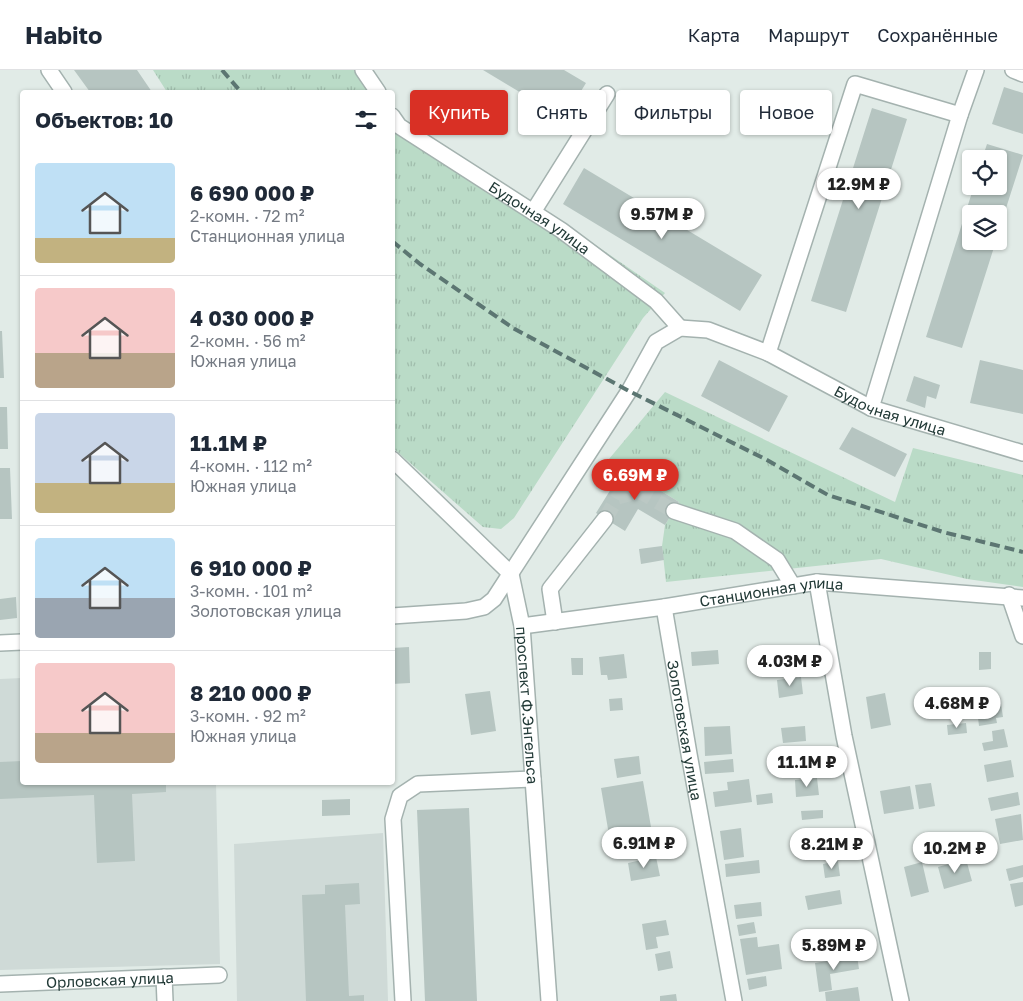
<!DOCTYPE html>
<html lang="ru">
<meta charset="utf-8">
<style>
:root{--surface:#fff;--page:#f2f2f3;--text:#1f2937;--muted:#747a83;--line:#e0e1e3;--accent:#d93025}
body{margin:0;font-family:"Golos Text",sans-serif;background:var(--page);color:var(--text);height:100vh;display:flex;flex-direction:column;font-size:19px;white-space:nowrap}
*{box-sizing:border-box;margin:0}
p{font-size:16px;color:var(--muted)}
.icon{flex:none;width:28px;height:28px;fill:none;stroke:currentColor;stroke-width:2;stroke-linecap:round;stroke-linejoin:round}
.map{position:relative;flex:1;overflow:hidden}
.drawer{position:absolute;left:20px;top:20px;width:375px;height:695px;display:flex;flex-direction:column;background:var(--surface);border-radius:5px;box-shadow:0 1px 4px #0004}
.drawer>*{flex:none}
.top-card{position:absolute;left:410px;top:20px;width:475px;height:45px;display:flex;gap:10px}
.buttons{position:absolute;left:962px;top:80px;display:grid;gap:10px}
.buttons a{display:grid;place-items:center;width:45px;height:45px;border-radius:5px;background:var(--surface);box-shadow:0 1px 4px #0004;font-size:25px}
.price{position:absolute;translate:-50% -42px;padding:0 11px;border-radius:18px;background:#fff;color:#222;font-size:16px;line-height:32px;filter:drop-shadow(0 1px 2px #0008)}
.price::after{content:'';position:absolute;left:50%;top:30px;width:15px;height:11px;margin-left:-8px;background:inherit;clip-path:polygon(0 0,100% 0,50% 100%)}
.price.current{background:var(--accent);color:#fff}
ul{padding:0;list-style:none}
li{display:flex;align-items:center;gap:15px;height:125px;padding:0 15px}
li+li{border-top:1px solid var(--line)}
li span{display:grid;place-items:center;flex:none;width:140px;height:100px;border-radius:5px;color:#555}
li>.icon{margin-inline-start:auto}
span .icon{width:60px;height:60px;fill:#fffc;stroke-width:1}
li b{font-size:21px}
h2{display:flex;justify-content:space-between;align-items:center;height:60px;padding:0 15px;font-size:21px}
.tag{padding:0 18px;border-radius:5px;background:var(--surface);box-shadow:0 1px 4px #0004;font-size:18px;line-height:45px}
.tag.current{background:var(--accent);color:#fff}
header{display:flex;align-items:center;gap:30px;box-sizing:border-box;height:70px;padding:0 25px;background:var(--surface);border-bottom:1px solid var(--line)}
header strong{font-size:24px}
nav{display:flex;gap:28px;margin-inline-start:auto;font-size:18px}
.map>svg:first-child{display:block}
.built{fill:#cfdad7}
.grass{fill:url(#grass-tufts)}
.building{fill:#b6c5c1}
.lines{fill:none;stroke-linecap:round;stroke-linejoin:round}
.minor-tunnel{stroke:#bbc8c4;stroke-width:15;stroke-dasharray:15 8;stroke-linecap:butt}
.minor-casing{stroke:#a4b2af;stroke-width:18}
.minor{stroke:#fff;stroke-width:15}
.rail{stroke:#5c7672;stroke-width:4;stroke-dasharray:10 5;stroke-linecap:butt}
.labels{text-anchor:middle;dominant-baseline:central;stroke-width:4.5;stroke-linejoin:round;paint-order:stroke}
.street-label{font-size:15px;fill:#223a37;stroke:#f1f7f5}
</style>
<header>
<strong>Habito</strong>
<nav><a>Карта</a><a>Маршрут</a><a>Сохранённые</a></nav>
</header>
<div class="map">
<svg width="1023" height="931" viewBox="0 0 1023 931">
<defs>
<pattern id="grass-tufts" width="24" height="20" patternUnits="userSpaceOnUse" patternTransform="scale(1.25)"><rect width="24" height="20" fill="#badbc7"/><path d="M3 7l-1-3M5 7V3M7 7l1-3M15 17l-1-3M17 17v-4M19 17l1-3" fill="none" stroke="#a0bdac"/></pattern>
</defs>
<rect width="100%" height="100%" fill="#e1ebe7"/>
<path class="built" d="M22,608V712L216,713L220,894L0,900V609Z
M383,763L388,931H237L234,774Z"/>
<path class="grass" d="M153,0H367L381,22H167Z
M392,40L401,53L565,154L665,223L643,248L514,448L501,459L483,457L393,378Z
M665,322L895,432L913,378L1023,405V517L967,509L881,489L666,512L662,476L665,455L679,432L609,389Z"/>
<path class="building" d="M74,0H137L152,22H90Z
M483,0H564L586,13L564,49Z
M1004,17L1023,23V64L992,54Z
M872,38L907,49L846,242L811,231Z
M987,74L1023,85L999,160V144H971V171H996L962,278L926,267L974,116H999V89H982Z
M584,98L762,205L740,241L563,134Z
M0,261H2L4,308H0Z
M719,290L788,326L769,362L701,326Z
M980,290L1023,300V344L970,333Z
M914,306L940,315L936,329L927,326L925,338L906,331Z
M0,337H7L8,379H0Z
M852,357L907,384L895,407L839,379Z
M0,398H10L12,449H0Z
M624,398L679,432L665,455L638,439L625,461L596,443Z
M662,476L664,490L641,494L639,479Z
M16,527L17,548L0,550V529Z
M409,577L410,613L392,614V578Z
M718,580L719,594L692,596L691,582Z
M979,582H991V599L979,600Z
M624,584L627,608L608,610L607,605H601L599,587Z
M571,588H583V605H572Z
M801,607L803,624L779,628L777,610Z
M490,621L496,661L471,665L465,624Z
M885,623L891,655L871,659L866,627Z
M1000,627L1003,647L996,648L997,653L979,656L976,631Z
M622,628L623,640L610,641L609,629Z
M966,653L967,663L948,665L947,655Z
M730,656L732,684L705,686L704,657Z
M805,656L806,671L783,673L781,658Z
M1004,659L1008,677L984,681L982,673L993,671L992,661Z
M808,682L809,695L787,697L786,684Z
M639,686L641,704L617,708L614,689Z
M733,689L734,702L705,704L704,692Z
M1011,690L1014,707L987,712L984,695Z
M22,691V712H166V722L132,724L135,791L97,793L94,725L0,729V692Z
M817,708L819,725L796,727L795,710Z
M749,709L752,732L715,737L713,722L728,720L727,712Z
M643,711L651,757L609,765L601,718Z
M931,713L935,736L919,739L915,715Z
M910,716L914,739L884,744L880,721Z
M1018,722L1020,735L991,741L988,728Z
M772,723L773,733L757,735L756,725Z
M350,729V745L322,746V730Z
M469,738L477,931H425L417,740Z
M823,740V748L802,750L801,741Z
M1021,744L1023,770L1000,774L995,749Z
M741,758L744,787L724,790L720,761Z
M824,759L829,782L807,786L803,763Z
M656,787L660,806L631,811L628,793Z
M966,789L972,811L944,819L938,797Z
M759,790L760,803L726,807L725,794Z
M838,791L840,806L825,808L823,794Z
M922,792L929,822L911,827L904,797Z
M1023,795V807L1009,811L1006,799Z
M1023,812V835L1015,837L1010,814Z
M359,813L360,834L345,835L349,926L364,925V931H306L302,825L325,824V815Z
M840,820L842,834L808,840L805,826Z
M761,832L762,846L736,849L734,835Z
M666,850L669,865L656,867L658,878L646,880L642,854Z
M754,852L756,863L739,866L737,855Z
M757,867L758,877L779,874L782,899L746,905L740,869Z
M670,881L673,898L658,901L655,884Z
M857,886L859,899L830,904L832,920L819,922L815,893Z
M766,906L767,916L749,920L747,909Z
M858,917L860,931H826L825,922Z
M676,924L677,931H660V926Z"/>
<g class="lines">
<path class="minor-tunnel" d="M605,449L618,427L639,421L674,441"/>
<defs>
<g id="minor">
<path d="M49,0L64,22"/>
<path d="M363,0L378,22"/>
<path d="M1013,0L1023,4"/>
<path id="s1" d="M392,46L399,56L561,160L656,231L680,258"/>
<path d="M533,142L607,24"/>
<path d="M768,283L855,14L960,45"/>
<path d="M871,338L960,45L976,0"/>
<path id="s2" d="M392,389L511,504L522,556L549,931"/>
<path d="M674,441L735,461L777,490L793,516"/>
<path d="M817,512L844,666L901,931"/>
<path d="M1009,525L1023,566"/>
<path id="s3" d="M664,537L689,684L734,931"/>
<path id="s4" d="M392,546L466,541L484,537L494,529L629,321L656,272L680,258L708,260L768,283L871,338L1023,383"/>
<path d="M555,552L550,519L605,449"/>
<path id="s5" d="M522,556L664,537L817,512L1023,528"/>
<path d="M0,573L22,572"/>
<path d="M164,907L165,931"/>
<path id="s6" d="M0,914L219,905"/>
<path d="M403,931L393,749L400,726L418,714L533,709"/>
</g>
</defs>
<use href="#minor" class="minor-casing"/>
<use href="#minor" class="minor"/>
<path class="rail" d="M222,0L241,22
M392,171L420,194L513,258L629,321L767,390L828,425L943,462L1023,482"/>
</g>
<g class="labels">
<g class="street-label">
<text stroke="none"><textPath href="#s1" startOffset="180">Будочная улица</textPath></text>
<text stroke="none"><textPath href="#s4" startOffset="665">Будочная улица</textPath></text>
<text stroke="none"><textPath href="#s5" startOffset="252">Станционная улица</textPath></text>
<text stroke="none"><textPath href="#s2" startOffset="298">проспект Ф.Энгельса</textPath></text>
<text stroke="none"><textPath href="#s3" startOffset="125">Золотовская улица</textPath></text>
<text stroke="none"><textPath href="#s6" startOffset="110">Орловская улица</textPath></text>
</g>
</g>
</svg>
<div class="buttons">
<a><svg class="icon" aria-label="locate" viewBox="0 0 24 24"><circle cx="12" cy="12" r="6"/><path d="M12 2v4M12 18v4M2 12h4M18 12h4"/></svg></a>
<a><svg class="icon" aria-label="layers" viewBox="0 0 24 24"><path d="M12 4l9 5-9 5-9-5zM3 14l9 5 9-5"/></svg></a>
</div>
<b class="price" style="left:859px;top:140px">12.9M ₽</b>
<b class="price" style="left:662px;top:170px">9.57M ₽</b>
<b class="price current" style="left:635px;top:431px">6.69M ₽</b>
<b class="price" style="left:790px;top:617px">4.03M ₽</b>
<b class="price" style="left:957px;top:659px">4.68M ₽</b>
<b class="price" style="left:807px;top:718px">11.1M ₽</b>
<b class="price" style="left:644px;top:799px">6.91M ₽</b>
<b class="price" style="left:832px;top:800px">8.21M ₽</b>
<b class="price" style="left:955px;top:804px">10.2M ₽</b>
<b class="price" style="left:834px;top:901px">5.89M ₽</b>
<div class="top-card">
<a class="tag current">Купить</a>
<a class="tag">Снять</a>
<a class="tag">Фильтры</a>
<a class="tag">Новое</a>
</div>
<section class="drawer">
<h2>Объектов: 10<svg class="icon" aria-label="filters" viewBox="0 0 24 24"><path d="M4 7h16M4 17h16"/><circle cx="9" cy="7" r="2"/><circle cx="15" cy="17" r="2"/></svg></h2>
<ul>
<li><span style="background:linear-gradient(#bfe0f5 75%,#c2b280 0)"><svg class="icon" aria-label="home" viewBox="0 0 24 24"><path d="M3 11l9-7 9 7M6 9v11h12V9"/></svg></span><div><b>6 690 000 ₽</b><p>2-комн. · 72 m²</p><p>Станционная улица</p></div></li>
<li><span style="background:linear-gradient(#f6c9c9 65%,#b9a48a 0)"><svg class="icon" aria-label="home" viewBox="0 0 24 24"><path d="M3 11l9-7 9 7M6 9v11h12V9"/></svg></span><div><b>4 030 000 ₽</b><p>2-комн. · 56 m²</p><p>Южная улица</p></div></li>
<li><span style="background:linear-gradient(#c9d6e8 70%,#c2b280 0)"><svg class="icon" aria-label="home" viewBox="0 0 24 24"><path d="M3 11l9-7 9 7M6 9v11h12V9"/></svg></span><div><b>11.1M ₽</b><p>4-комн. · 112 m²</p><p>Южная улица</p></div></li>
<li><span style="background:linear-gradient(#bfe0f5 60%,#9aa5b1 0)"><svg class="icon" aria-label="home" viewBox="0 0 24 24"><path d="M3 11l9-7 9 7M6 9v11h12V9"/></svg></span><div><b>6 910 000 ₽</b><p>3-комн. · 101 m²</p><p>Золотовская улица</p></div></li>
<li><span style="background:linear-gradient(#f6c9c9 70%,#b9a48a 0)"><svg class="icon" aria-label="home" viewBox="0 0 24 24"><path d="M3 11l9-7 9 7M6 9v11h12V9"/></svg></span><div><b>8 210 000 ₽</b><p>3-комн. · 92 m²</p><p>Южная улица</p></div></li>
</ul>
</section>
</div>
